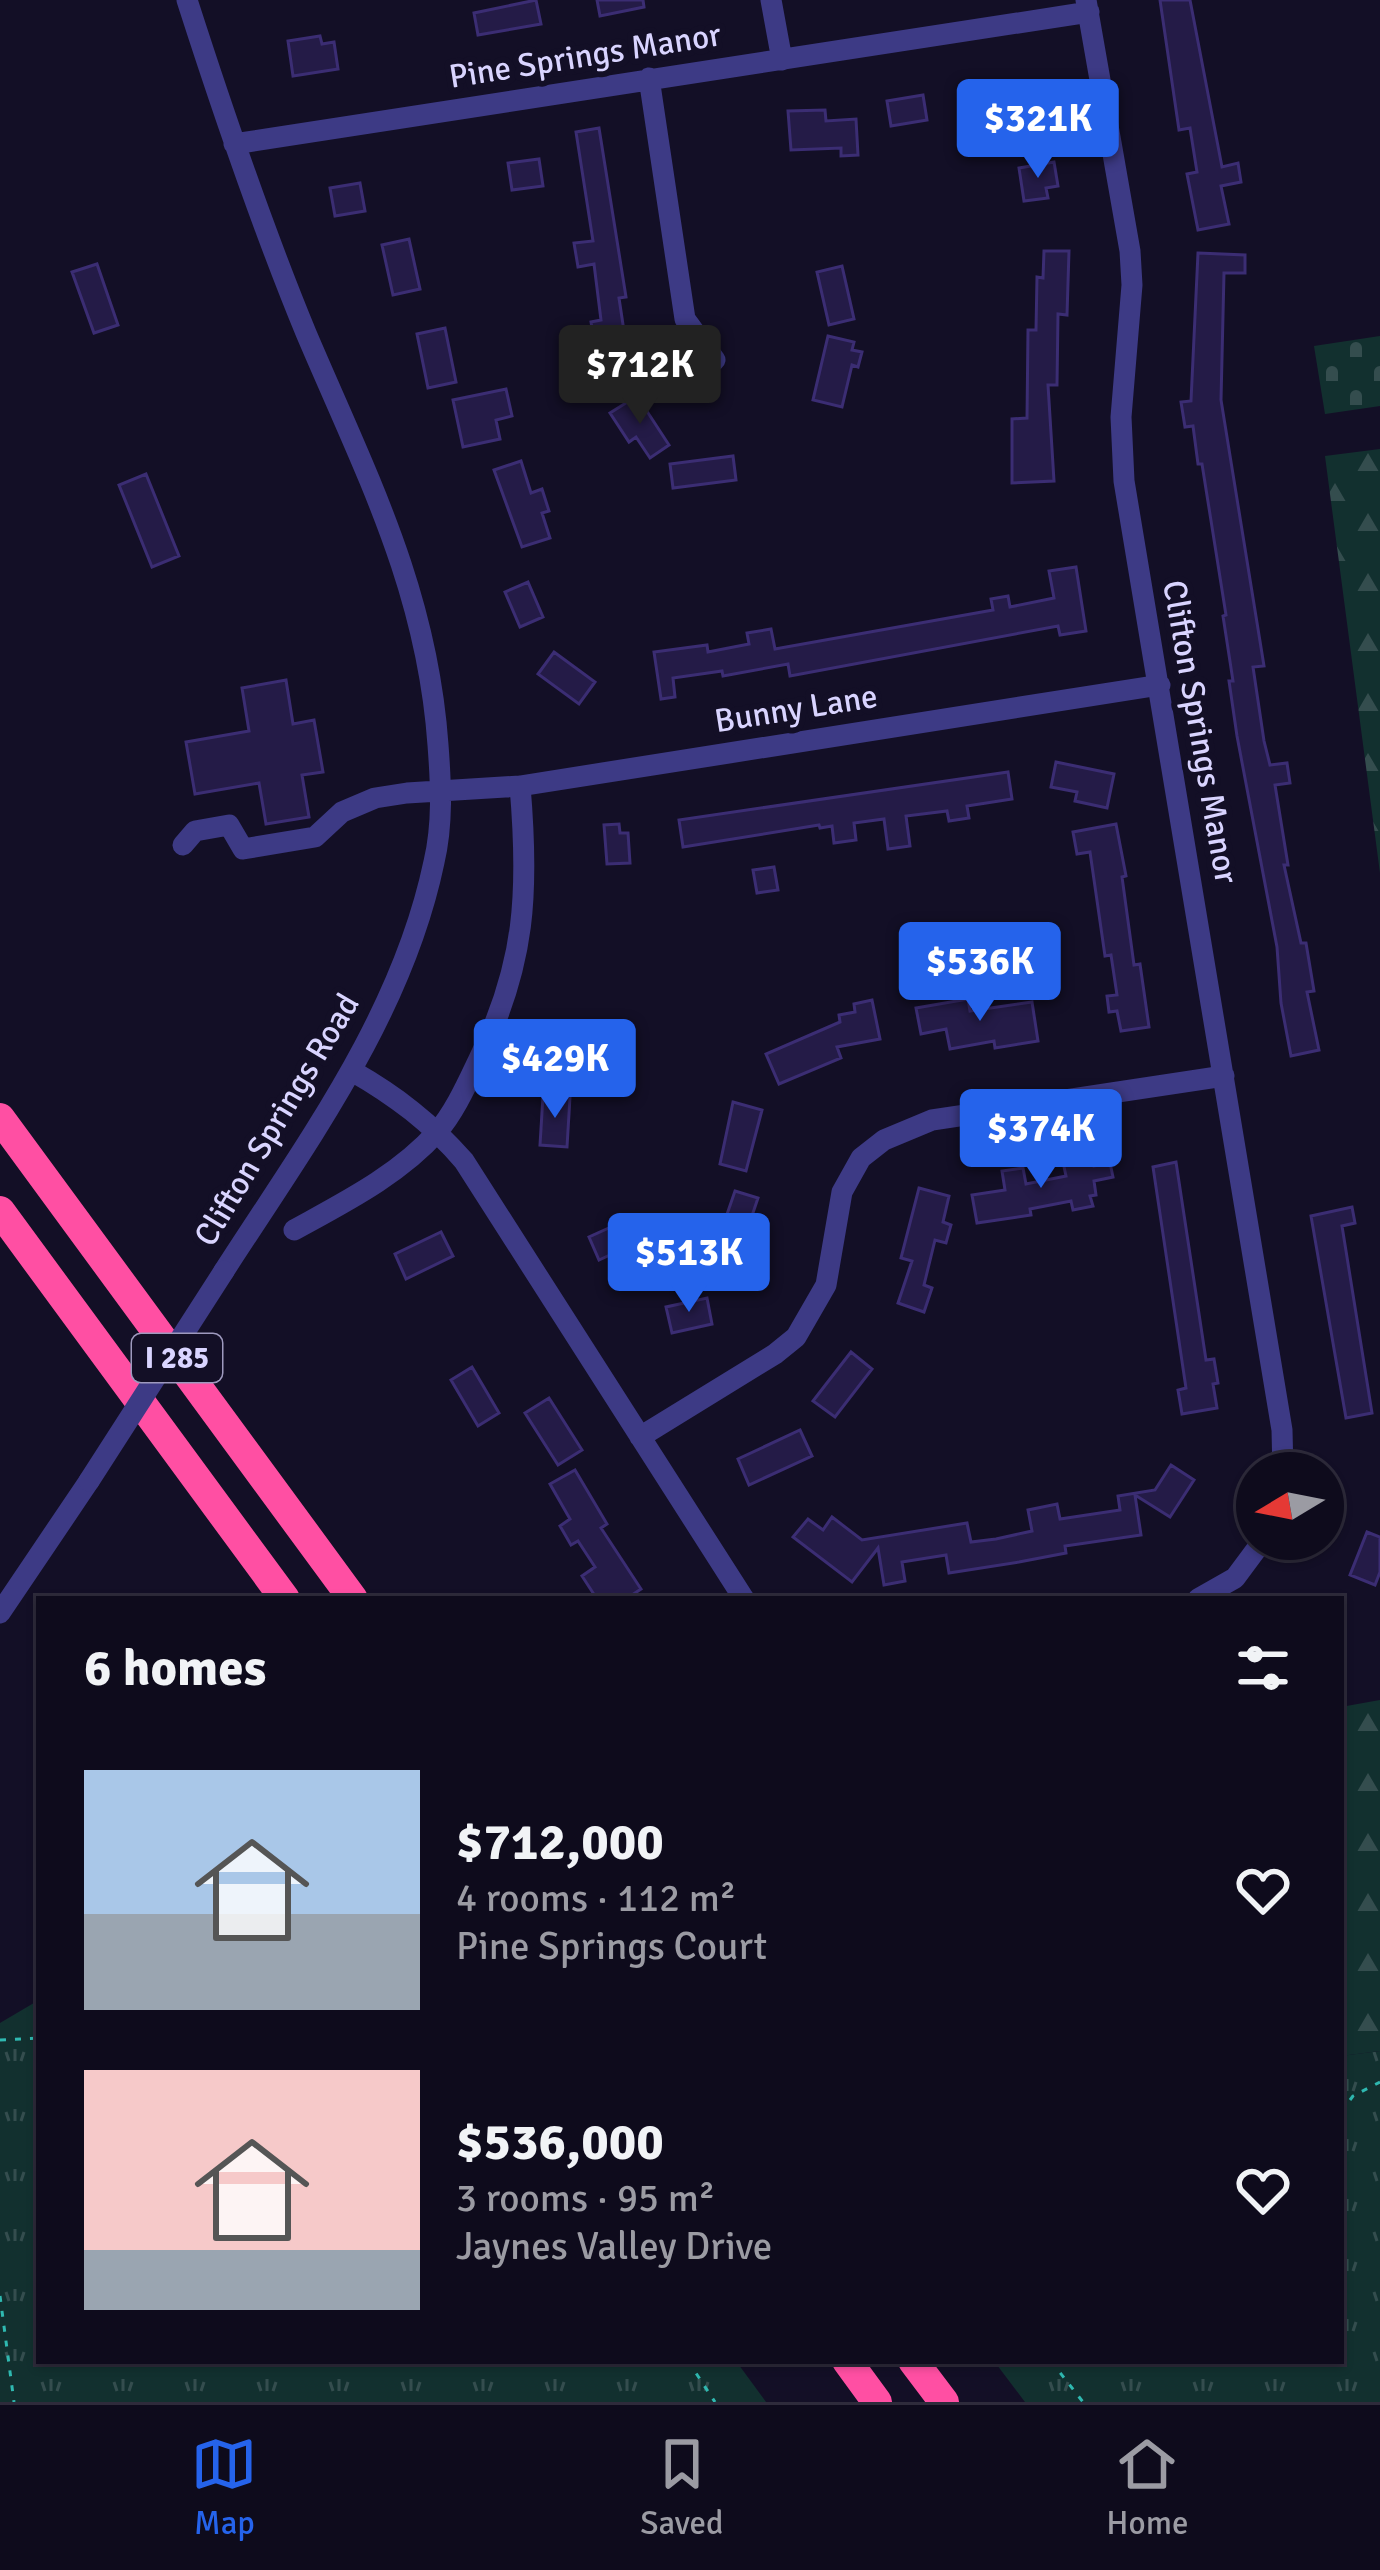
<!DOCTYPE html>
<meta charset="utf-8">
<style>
:root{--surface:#0e0b1c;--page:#171425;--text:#f1f3f6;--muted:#9b9ba3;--line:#2e2b3b;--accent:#2563eb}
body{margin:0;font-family:Signika,sans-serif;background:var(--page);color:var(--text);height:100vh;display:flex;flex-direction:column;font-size:45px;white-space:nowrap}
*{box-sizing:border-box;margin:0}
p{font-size:39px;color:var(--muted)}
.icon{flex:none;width:66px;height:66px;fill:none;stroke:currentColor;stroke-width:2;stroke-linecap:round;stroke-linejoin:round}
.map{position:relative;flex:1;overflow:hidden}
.side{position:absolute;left:36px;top:1596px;width:1308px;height:768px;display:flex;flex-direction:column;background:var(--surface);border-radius:0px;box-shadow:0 3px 9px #0004,0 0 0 3px var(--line)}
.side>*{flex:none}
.needle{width:78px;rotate:260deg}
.tools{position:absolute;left:1236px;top:1452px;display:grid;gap:24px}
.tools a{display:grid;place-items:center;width:108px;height:108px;border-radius:50%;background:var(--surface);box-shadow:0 3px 9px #0004,0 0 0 3px var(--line);font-size:60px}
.price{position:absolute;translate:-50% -102px;padding:0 27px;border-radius:12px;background:var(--accent);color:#fff;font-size:39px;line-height:78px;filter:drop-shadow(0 3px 6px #0008)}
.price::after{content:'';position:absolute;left:50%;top:72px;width:36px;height:27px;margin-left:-18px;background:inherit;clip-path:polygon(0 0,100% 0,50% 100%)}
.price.selected{background:#222;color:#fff}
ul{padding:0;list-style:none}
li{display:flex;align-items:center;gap:36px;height:300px;padding:0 48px}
li span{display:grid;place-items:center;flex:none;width:336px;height:240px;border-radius:0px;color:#555}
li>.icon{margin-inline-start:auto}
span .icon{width:144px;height:144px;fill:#fffc;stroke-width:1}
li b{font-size:51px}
h2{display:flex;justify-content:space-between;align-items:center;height:144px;padding:0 48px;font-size:51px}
.tabs{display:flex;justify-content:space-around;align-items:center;height:168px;border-top:3px solid var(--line);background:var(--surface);font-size:33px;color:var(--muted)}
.tabs a{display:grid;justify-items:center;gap:6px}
.tabs .selected{color:var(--accent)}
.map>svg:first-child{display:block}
.grass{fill:url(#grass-tufts)}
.forest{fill:url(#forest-firs)}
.cemetery{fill:url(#cemetery-stones)}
.building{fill:#241b47;stroke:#3b2d73;stroke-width:3}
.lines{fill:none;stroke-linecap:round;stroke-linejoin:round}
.path{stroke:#2fb8b0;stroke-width:3;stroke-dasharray:6 9;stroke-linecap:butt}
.minor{stroke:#3d3a85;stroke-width:21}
.highway{stroke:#ff4fa3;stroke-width:30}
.minor-bridge{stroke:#3d3a85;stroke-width:21}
.labels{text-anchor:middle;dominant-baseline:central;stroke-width:12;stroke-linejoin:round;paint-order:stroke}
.shield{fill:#130f26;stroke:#9e99be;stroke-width:3}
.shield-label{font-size:30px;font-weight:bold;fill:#d9d4ff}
.street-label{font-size:33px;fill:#d9d4ff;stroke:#130f26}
</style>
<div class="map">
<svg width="1380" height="2402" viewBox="0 0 1380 2402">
<defs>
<pattern id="grass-tufts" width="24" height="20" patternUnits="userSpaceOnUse" patternTransform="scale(3)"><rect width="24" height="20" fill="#12302f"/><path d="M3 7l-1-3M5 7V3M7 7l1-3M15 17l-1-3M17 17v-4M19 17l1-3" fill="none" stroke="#344d4e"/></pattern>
<pattern id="forest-firs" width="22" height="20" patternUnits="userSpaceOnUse" patternTransform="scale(3)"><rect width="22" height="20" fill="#12302f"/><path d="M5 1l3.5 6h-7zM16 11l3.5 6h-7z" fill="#344d4e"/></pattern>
<pattern id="cemetery-stones" width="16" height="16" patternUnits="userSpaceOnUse" patternTransform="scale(3)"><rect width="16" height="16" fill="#12302f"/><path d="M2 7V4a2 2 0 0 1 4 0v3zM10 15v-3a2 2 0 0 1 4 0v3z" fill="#344d4e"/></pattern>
</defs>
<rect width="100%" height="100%" fill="#130f26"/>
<path class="grass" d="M39,2000V2361H736L766,2402H0V2023Z
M1380,2051V2402H1025L994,2361H1341V2056Z"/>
<path class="forest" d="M1380,449V873L1325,456Z
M1380,1700V2051L1341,2056V1707Z"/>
<path class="cemetery" d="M1380,336V406L1325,414L1314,346Z"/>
<path class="building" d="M536,0L541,24L478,35L474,13Z
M597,0H643L644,7L600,16Z
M1160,0H1190L1222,167L1238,163L1241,182L1221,186L1229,224L1198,230L1187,174L1197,172L1190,128L1179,130Z
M320,36L322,44L334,42L338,69L293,76L288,41Z
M989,88L1042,121L1029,143L975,110Z
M923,95L927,120L891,126L887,101Z
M825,110L826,121L856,119L858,155L841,156V148L791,150L788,111Z
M599,128L626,297L619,298L630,371L590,378L587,359L597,358L591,322L601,320L594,264L578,267L574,243L593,241L576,132Z
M539,159L543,186L512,190L508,163Z
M1054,162L1058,186L1046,188L1048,198L1024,201L1019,168Z
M360,183L365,211L335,216L330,188Z
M409,239L420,289L393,295L382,245Z
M1044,251H1069L1067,315L1058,314L1057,385H1048L1054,481L1012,483V419L1027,418L1028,330H1036L1037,277L1043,278Z
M1198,253L1245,255V273H1224L1221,400L1264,666L1253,667L1264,741L1270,765L1287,763L1290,783L1275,785L1288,865H1284L1301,943H1306L1314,991L1307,992L1319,1050L1291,1056L1281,1003L1277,947L1237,736L1229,681H1233L1223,616L1226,615L1202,464H1198L1193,426L1185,427L1181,402L1191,401Z
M97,264L118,325L94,333L72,272Z
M842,266L854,319L829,325L817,272Z
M445,328L456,382L428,388L417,334Z
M828,336L854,342L852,350L862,352L858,367L852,365L842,407L813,400Z
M506,389L512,416L496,420L500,439L463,447L453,400Z
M637,396L669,445L650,458L636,437L629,442L610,413Z
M733,456L736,480L673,488L670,464Z
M521,461L531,493L542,489L549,511L542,513L550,538L522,547L494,470Z
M146,474L179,556L152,567L119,485Z
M1076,567L1086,631L1060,635L1058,626L790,676L788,664L723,676L722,671L673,678L675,697L661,699L654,652L707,645L708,652L749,644L747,633L771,629L775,649L993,610L991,599L1008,596L1010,607L1054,598L1049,571Z
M528,582L543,617L520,627L505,592Z
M554,652L595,682L579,704L538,674Z
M286,680L293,724L314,720L323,772L302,775L309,817L266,824L259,783L195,794L186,742L249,731L242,688Z
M1056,762L1114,774L1107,808L1075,801L1077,792L1051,787Z
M1008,772L1012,799L967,806L969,818L949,821L947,811L906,816L910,846L888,849L884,819L854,823L856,840L834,843L832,826L820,828L819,825L683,847L679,820Z
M619,824L620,833H628L630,863L607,864L604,825Z
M1116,824L1126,876L1122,877L1134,965L1140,964L1149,1027L1121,1031L1117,1011L1109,1012L1107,996L1117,995L1111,955L1105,956L1090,852L1077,854L1073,832Z
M774,867L778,890L757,893L753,870Z
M968,999L970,1011L1032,1002L1038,1041L995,1048L994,1041L950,1049L946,1029L921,1034L916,1008Z
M872,1000L880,1039L837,1047L841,1058L779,1084L766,1054L840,1022L839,1015L855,1012L854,1004Z
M575,1021L600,1026L596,1076L548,1068L551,1046L570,1050Z
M543,1096L570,1097L567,1147L540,1145Z
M733,1102L762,1110L746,1171L720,1164Z
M1092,1157L1094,1166L1110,1163L1113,1177L1094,1181L1096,1195L1090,1196L1093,1206L1073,1210L1071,1201L1030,1209L1031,1215L977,1223L972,1195L1005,1190L1002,1171L1023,1168L1026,1184L1066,1176L1063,1162Z
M1176,1162L1206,1360L1214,1359L1218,1383L1213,1384L1217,1408L1182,1414L1178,1390L1186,1388L1153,1167Z
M919,1188L949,1196L943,1222L951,1225L946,1243L935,1240L924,1285L932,1288L924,1312L898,1303L912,1261L901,1258Z
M735,1191L758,1198L737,1260L714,1252Z
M1352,1207L1355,1223L1342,1226L1372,1413L1346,1418L1311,1216Z
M620,1223L637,1260L617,1270L610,1255L599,1260L589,1237Z
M441,1232L453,1256L406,1279L395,1254Z
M707,1298L712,1324L672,1333L666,1307Z
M851,1352L872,1369L835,1417L813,1401Z
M472,1367L499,1413L478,1426L451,1380Z
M549,1398L582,1450L558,1465L525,1413Z
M800,1430L812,1456L749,1485L738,1459Z
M1171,1465L1194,1480L1170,1517L1135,1495L1141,1535L1065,1546L1066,1553L1019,1562L949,1573L946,1555L902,1562L905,1581L884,1585L878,1548L852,1582L793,1537L808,1519L823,1530L832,1517L862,1540L967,1523L971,1542L996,1539L1032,1531L1028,1510L1057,1504L1060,1519L1120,1510L1118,1496L1155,1490Z
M575,1470L607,1524L601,1528L641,1589L626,1599H597L582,1576L595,1567L578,1541L571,1545L560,1526L570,1519L550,1484Z
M1367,1532L1380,1537V1572L1375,1585L1350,1575Z"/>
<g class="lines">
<path class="path" d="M0,2040L39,2038
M1341,2112L1353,2096L1380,2082
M0,2296L14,2402
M688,2361L715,2402
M1051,2361L1083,2402"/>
<path class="minor" d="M187,0C223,112 261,224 306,333C366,474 427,589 438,745C441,784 443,824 434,862C402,1015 307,1142 224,1271
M771,0L782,60
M1086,0L1130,251L1132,285L1121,417L1124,481L1282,1430L1283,1473
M649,78L685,319L715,360
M234,144L1089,12
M183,845L195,831L229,825L243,849L315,837L342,812L375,798L407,793L520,786L1160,685
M352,1071C396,1096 431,1123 464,1161L744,1599
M294,1230C343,1203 399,1175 437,1132C454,1113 467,1084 478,1061C526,964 529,891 520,786
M640,1437L775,1354L796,1337L826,1285L842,1192L861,1158L884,1140L932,1120L1224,1076
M1198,1599L1235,1578L1264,1539
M0,1613L89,1481"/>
<path class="highway" d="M0,1118L353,1599
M0,1211L285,1599
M847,2361L877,2402
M913,2361L944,2402"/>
<path class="minor-bridge" d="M89,1481L224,1271"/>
</g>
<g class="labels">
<rect class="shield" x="132" y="1334" width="90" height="48" rx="9"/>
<g class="shield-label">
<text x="177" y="1358">I 285</text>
</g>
<g class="street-label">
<text transform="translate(585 56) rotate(-9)">Pine Springs Manor</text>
<text transform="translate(796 709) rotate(-9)">Bunny Lane</text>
<text transform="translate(1200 732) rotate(80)">Clifton Springs Manor</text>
<text transform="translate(277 1120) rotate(-59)">Clifton Springs Road</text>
</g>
</g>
</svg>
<div class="tools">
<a><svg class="needle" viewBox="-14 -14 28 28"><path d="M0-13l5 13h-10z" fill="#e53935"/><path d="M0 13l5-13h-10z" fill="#9b9ba3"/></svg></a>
</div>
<b class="price" style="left:1038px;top:181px">$321K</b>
<b class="price selected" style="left:640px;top:427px">$712K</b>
<b class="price" style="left:980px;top:1024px">$536K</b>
<b class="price" style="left:555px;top:1121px">$429K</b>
<b class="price" style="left:1041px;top:1191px">$374K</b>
<b class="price" style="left:689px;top:1315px">$513K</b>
<section class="side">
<h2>6 homes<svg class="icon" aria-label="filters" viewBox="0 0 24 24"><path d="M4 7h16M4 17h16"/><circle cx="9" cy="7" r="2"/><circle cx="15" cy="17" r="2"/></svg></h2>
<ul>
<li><span style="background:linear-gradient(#a9c7e8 60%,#9aa5b1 0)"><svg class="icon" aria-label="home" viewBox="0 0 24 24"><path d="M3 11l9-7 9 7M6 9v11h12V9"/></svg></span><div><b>$712,000</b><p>4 rooms · 112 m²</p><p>Pine Springs Court</p></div><svg class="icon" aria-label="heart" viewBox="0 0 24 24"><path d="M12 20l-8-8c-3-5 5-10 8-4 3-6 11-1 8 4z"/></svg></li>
<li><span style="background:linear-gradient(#f6c9c9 75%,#9aa5b1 0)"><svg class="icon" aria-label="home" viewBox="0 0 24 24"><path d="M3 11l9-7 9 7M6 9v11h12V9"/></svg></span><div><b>$536,000</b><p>3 rooms · 95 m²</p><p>Jaynes Valley Drive</p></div><svg class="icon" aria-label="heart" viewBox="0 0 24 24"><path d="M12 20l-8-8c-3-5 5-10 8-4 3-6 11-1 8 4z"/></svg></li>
</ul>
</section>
</div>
<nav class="tabs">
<a class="selected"><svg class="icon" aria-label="map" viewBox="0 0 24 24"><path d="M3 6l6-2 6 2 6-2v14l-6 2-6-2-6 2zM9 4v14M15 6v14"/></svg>Map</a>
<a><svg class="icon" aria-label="saved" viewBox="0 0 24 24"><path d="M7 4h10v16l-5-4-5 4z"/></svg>Saved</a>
<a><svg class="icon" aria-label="home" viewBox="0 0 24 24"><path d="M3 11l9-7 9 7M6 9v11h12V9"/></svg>Home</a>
</nav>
